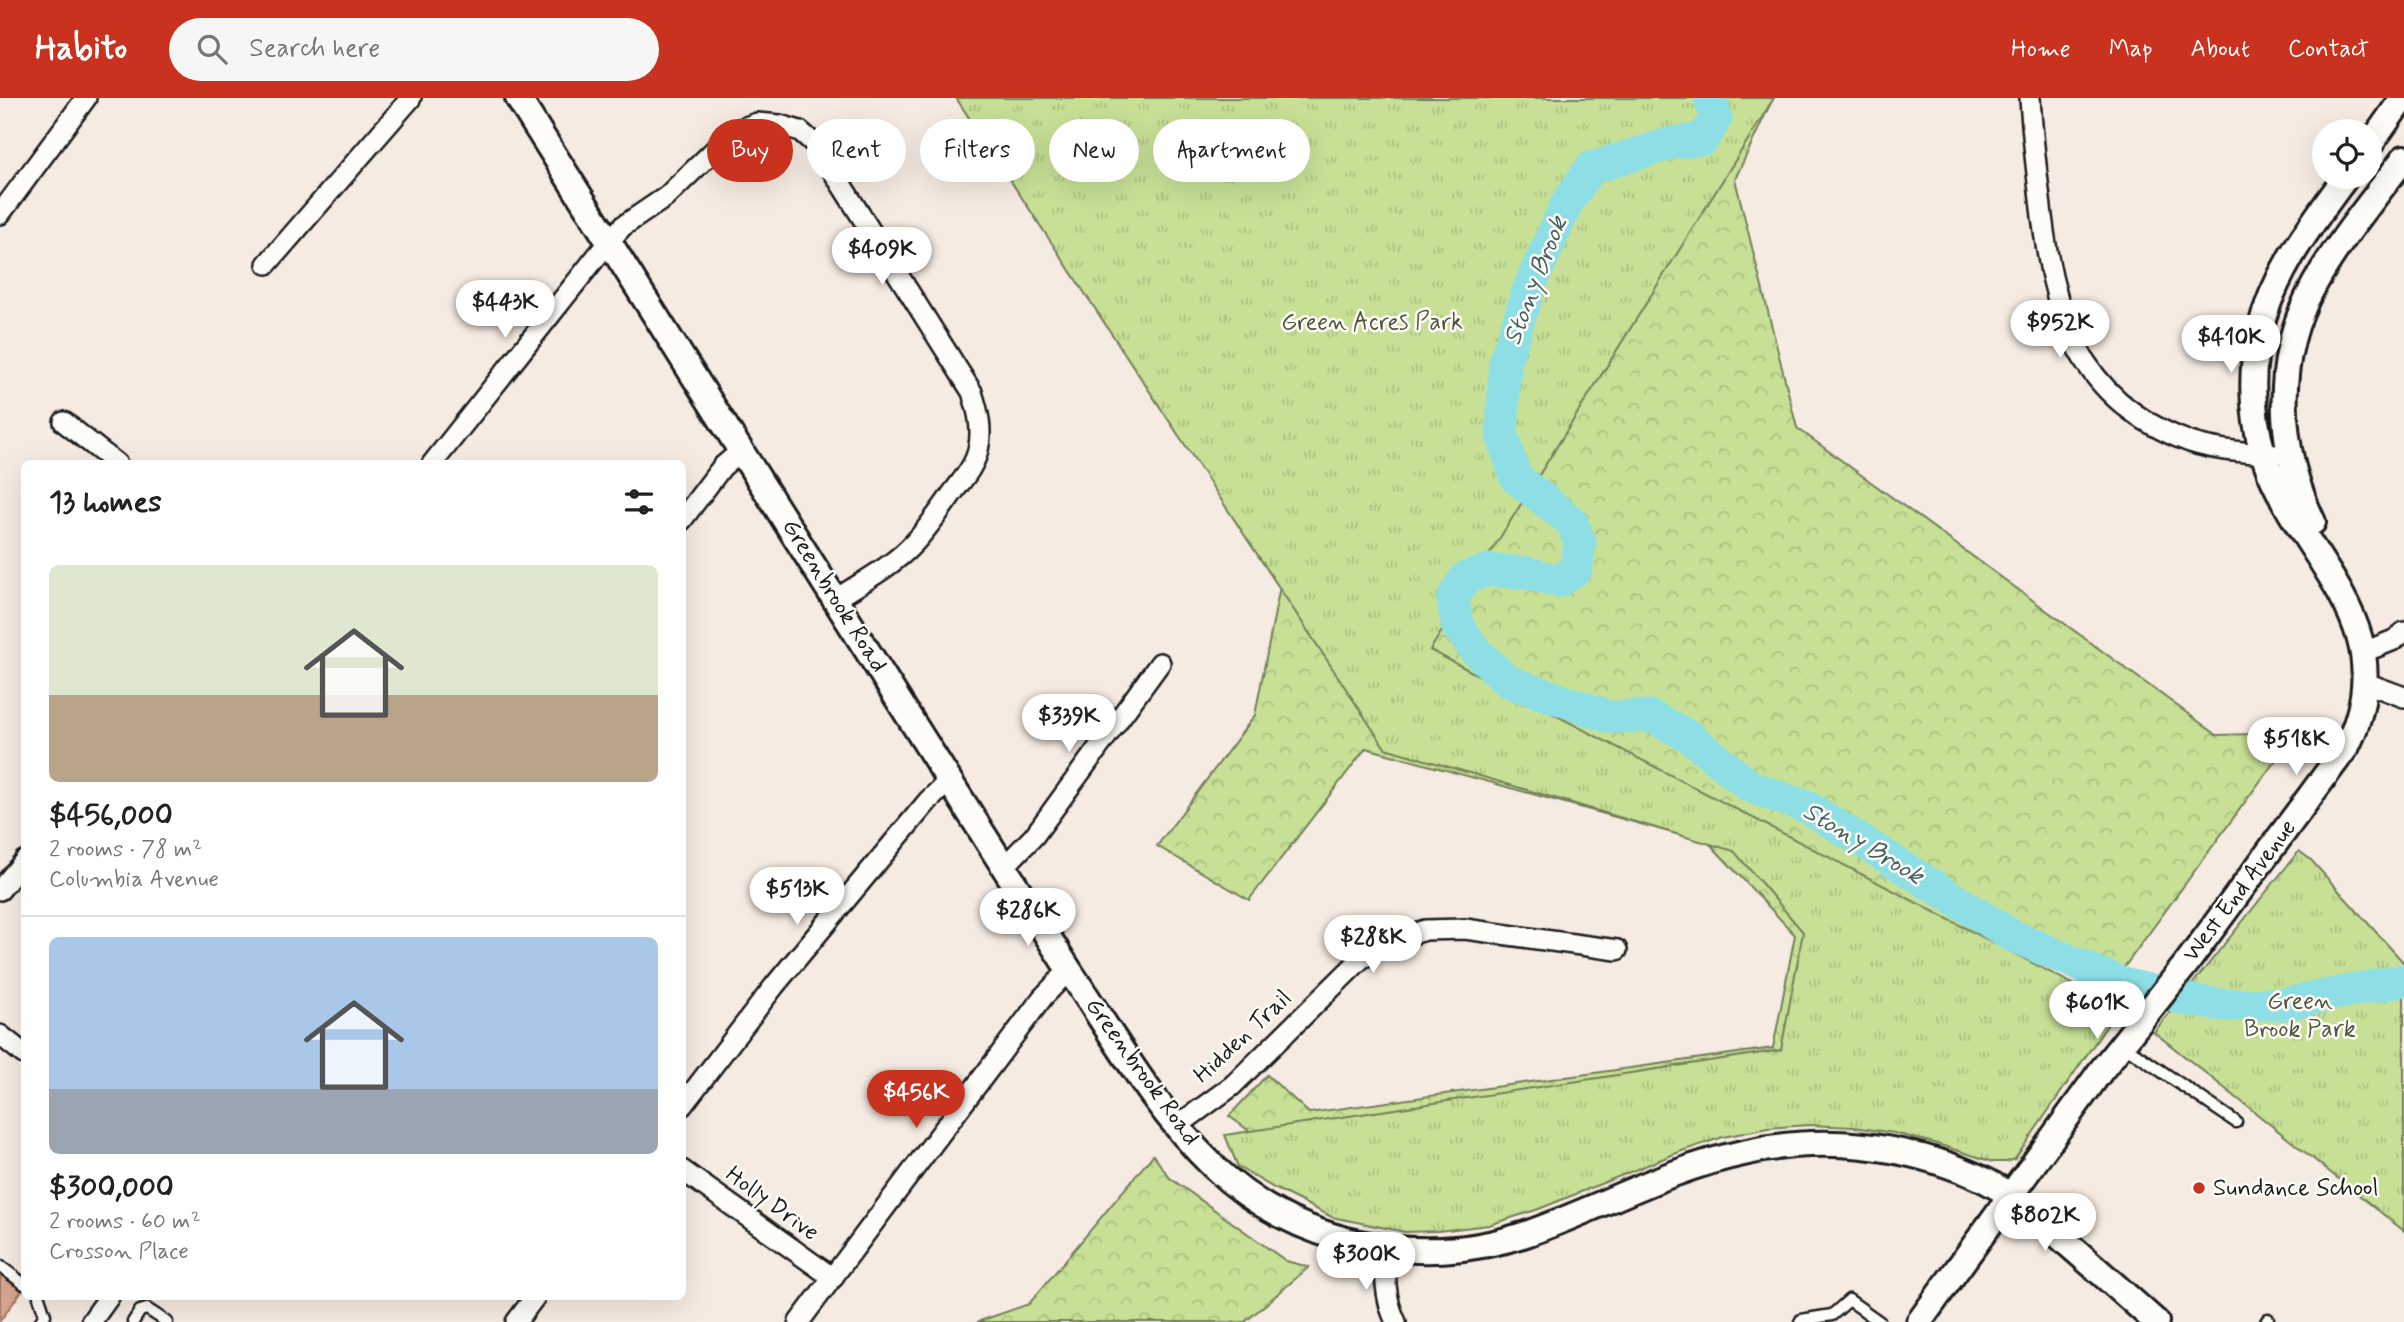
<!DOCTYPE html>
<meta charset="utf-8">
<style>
:root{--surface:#fff;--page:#f6f6f6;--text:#222;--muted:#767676;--line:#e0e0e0;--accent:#c8321e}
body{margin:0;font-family:Mynerve,sans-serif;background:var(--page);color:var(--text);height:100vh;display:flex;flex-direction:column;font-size:26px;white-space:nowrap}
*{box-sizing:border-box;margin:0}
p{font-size:23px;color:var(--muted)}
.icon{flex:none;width:38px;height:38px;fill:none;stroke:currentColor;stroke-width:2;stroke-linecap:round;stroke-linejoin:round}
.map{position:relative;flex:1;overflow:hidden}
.details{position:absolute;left:21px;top:362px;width:665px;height:840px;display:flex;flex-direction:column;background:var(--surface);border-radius:10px;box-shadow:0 7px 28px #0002}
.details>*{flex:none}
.top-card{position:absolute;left:707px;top:21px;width:665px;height:63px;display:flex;gap:14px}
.tools{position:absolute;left:2312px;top:21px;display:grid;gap:14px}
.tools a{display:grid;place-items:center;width:70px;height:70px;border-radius:50%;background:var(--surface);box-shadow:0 7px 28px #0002;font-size:35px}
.price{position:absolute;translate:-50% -60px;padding:0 16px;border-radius:24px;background:#fff;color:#222;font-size:23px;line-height:46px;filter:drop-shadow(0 2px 4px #0008)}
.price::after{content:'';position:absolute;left:50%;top:42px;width:21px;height:16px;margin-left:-10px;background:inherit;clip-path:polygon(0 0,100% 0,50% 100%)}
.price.on{background:var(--accent);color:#fff}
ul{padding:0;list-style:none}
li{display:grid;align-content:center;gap:14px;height:371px;padding:0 28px}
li+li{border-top:2px solid var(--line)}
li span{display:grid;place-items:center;height:217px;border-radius:10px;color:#555}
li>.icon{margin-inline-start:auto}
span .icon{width:126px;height:126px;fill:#fffc;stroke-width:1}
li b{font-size:30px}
h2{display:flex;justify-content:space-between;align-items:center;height:84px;padding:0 28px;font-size:30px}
.tag{padding:0 24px;border-radius:32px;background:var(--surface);box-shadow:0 7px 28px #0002;font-size:24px;line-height:63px}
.tag.on{background:var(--accent);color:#fff}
header{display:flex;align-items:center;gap:42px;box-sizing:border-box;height:98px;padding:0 35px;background:var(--accent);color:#fff}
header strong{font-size:33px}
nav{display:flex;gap:38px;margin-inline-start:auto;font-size:24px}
.search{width:490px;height:63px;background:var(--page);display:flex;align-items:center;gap:18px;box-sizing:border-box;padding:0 24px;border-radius:38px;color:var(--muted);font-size:26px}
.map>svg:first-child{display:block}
.forest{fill:url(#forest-crowns);stroke:#727e59;stroke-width:2}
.park{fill:url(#park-tufts);stroke:#727e59;stroke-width:2}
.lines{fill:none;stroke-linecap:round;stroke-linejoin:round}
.river{stroke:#8edfe5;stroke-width:33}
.building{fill:#d8a58c;stroke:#977462;stroke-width:2}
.service-casing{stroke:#1c1c1c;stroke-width:15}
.minor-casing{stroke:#1c1c1c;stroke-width:24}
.tertiary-casing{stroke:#1c1c1c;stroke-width:30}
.service{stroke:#fdfcf7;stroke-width:10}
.minor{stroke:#fdfcf7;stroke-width:19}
.tertiary{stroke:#fdfcf7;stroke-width:24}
.poi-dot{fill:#c8321e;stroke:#fdfcf7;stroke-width:2.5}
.labels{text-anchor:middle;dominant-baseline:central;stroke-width:5;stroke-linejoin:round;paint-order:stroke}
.park-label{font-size:24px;fill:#4f5741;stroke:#fdfcf7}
.street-label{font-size:24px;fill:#1c1c1c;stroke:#fdfcf7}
.poi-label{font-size:24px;fill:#1c1c1c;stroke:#fdfcf7;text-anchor:start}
.water-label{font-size:26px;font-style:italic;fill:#446062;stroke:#fdfcf7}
</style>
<header>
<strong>Habito</strong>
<div class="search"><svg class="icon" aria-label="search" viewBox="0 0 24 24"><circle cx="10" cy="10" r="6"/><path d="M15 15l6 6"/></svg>Search here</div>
<nav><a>Home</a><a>Map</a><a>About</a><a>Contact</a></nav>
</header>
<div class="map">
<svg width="2404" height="1224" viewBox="0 0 2404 1224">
<defs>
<pattern id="forest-crowns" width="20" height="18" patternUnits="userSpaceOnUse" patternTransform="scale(1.75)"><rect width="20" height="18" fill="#c7e096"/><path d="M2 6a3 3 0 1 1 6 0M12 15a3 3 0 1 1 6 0" fill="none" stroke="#aac081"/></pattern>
<pattern id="park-tufts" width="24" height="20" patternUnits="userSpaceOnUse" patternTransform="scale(1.75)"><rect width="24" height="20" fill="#c7e096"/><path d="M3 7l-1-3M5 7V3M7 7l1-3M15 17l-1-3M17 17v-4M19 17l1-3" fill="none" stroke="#aac081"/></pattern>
</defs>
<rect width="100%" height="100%" fill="#f6ebe2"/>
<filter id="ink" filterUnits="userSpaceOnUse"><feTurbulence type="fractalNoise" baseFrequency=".0143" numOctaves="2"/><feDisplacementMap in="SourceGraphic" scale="14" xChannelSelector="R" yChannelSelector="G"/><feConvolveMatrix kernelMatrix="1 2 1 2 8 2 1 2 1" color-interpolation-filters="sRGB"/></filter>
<g filter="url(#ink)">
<path class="forest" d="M1773,0L1735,81L1797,330L2217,637L2291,635L2286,648L2114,883L1996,838L1907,995L1321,1085L1229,1018L1267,977L1309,1015L1773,950L1795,837L1709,745L1366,650L1249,802L1157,748L1255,617L1281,483Z
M1153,1057L1170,1080L1286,1163L1309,1169L1245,1224H977L1029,1206Z"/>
<path class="park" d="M956,0H1774L1430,552L2119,910L2015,1061L2006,1064H1993L1934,1045L1894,1035L1854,1029L1808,1027L1768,1030L1723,1039L1679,1054L1539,1111L1489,1127L1438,1133L1405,1134L1332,1119L1274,1090L1238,1069L1225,1037L1781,952L1803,834L1734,753L1385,650Z
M2299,753L2311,762L2404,865V1133L2154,934Z"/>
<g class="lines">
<path class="river" d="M1710,0L1716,20L1703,41L1672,45L1591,70L1567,105L1530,188L1505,263L1502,337L1516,380L1572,424L1580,445L1576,471L1559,483L1528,475L1488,472L1465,480L1453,500L1457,527L1475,552L1507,583L1610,619L1650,618L1690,639L1751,689L1809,710L2011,837L2123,886L2194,903L2225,907L2285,906L2404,882"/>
</g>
<path class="building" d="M0,1174L23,1191L0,1223Z"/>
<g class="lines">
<defs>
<path id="service" d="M2123,947L2236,1024
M0,1168L24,1186
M39,1199L45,1217L40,1224
M133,1224L140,1213L147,1211L167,1224
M1800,1224L1801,1222L1832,1217L1849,1202L1880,1224
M2266,1224L2268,1221"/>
<path id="minor" d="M2030,0C2032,34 2036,68 2040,101C2052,212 2075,302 2190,344C2217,353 2247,354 2275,357
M0,116L86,0
M267,166L411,0
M64,324L117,366
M432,366L609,143L623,128L666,99L734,33L757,25L780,27L800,33L817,48L972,294C978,313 983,332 978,352C975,367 963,381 954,393C941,411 929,429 914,445C893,468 862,484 836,501
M682,422L722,369L742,352
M2374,550L2394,542L2404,534
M2374,588L2404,599
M1004,769L1034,738L1160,565
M0,792L24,763
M0,937L24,956
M682,1008L775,887L928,703L949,683
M1177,1028L1232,988L1361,861L1393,842L1425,832L1465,831L1617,852
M682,1072L833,1180
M1386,1150C1385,1176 1384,1200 1396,1224
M91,1224L109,1199
M516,1224L535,1199
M799,1224L1043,899L1069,872"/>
<path id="tertiary" d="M518,0L1069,872C1114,939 1155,1012 1214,1069C1295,1147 1419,1172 1526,1136C1598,1111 1667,1071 1743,1055C1822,1037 1902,1046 1976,1078C2012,1094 2040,1121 2069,1147C2098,1172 2127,1198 2156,1224
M2370,47L2403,0
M2313,424C2277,349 2273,261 2314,187C2339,142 2374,101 2404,60
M1919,1224L2100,974L2186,866L2347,648C2404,531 2309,469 2269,372C2252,330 2249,279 2259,235C2274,174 2310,128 2346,79"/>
</defs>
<use href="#service" class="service-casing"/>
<use href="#minor" class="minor-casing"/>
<use href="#tertiary" class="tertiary-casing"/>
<use href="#service" class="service"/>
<use href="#minor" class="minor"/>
<use href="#tertiary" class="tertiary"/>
</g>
</g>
<circle class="poi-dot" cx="2199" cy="1090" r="7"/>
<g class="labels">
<g class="park-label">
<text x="1372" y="224">Green Acres Park</text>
<text x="2300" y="903">Green<tspan x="2300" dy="28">Brook Park</tspan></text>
</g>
<g class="street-label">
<text transform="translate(834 498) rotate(58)">Greenbrook Road</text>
<text transform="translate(2240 793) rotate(-53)">West End Avenue</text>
<text transform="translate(1243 939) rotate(-43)">Hidden Trail</text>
<text transform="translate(1142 974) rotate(54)">Greenbrook Road</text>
<text transform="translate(772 1106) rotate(36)">Holly Drive</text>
</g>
<g class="poi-label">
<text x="2213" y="1090">Sundance School</text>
</g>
<g class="water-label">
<text transform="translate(1536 183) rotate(-69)">Stony Brook</text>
<text transform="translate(1863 746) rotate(31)">Stony Brook</text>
</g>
</g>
</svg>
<div class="tools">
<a><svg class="icon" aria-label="locate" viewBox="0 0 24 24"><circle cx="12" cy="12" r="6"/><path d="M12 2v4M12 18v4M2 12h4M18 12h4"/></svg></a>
</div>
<b class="price" style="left:882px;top:189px">$409K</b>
<b class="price" style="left:505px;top:242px">$443K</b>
<b class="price" style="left:2060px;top:262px">$952K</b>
<b class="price" style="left:2231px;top:277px">$410K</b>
<b class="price" style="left:1069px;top:656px">$339K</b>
<b class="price" style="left:2296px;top:679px">$518K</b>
<b class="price" style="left:797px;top:829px">$513K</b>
<b class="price" style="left:1028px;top:850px">$286K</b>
<b class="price" style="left:1373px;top:877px">$288K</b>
<b class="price" style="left:2097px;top:943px">$601K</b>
<b class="price on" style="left:916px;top:1032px">$456K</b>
<b class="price" style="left:2045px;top:1155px">$802K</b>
<b class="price" style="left:1366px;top:1194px">$300K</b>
<div class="top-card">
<a class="tag on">Buy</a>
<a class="tag">Rent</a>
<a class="tag">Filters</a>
<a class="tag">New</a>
<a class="tag">Apartment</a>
</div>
<section class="details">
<h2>13 homes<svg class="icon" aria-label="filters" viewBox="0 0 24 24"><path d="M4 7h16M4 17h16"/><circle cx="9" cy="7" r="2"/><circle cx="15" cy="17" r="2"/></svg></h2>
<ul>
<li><span style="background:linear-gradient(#dfe7d0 60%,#b9a48a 0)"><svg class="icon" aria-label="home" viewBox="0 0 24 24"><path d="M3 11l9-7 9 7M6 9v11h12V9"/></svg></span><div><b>$456,000</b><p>2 rooms · 78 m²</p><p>Columbia Avenue</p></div></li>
<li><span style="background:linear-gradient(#a9c7e8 70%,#9aa5b1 0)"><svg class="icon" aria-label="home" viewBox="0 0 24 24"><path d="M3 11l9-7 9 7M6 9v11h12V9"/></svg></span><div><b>$300,000</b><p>2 rooms · 60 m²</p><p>Crosson Place</p></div></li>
</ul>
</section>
</div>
